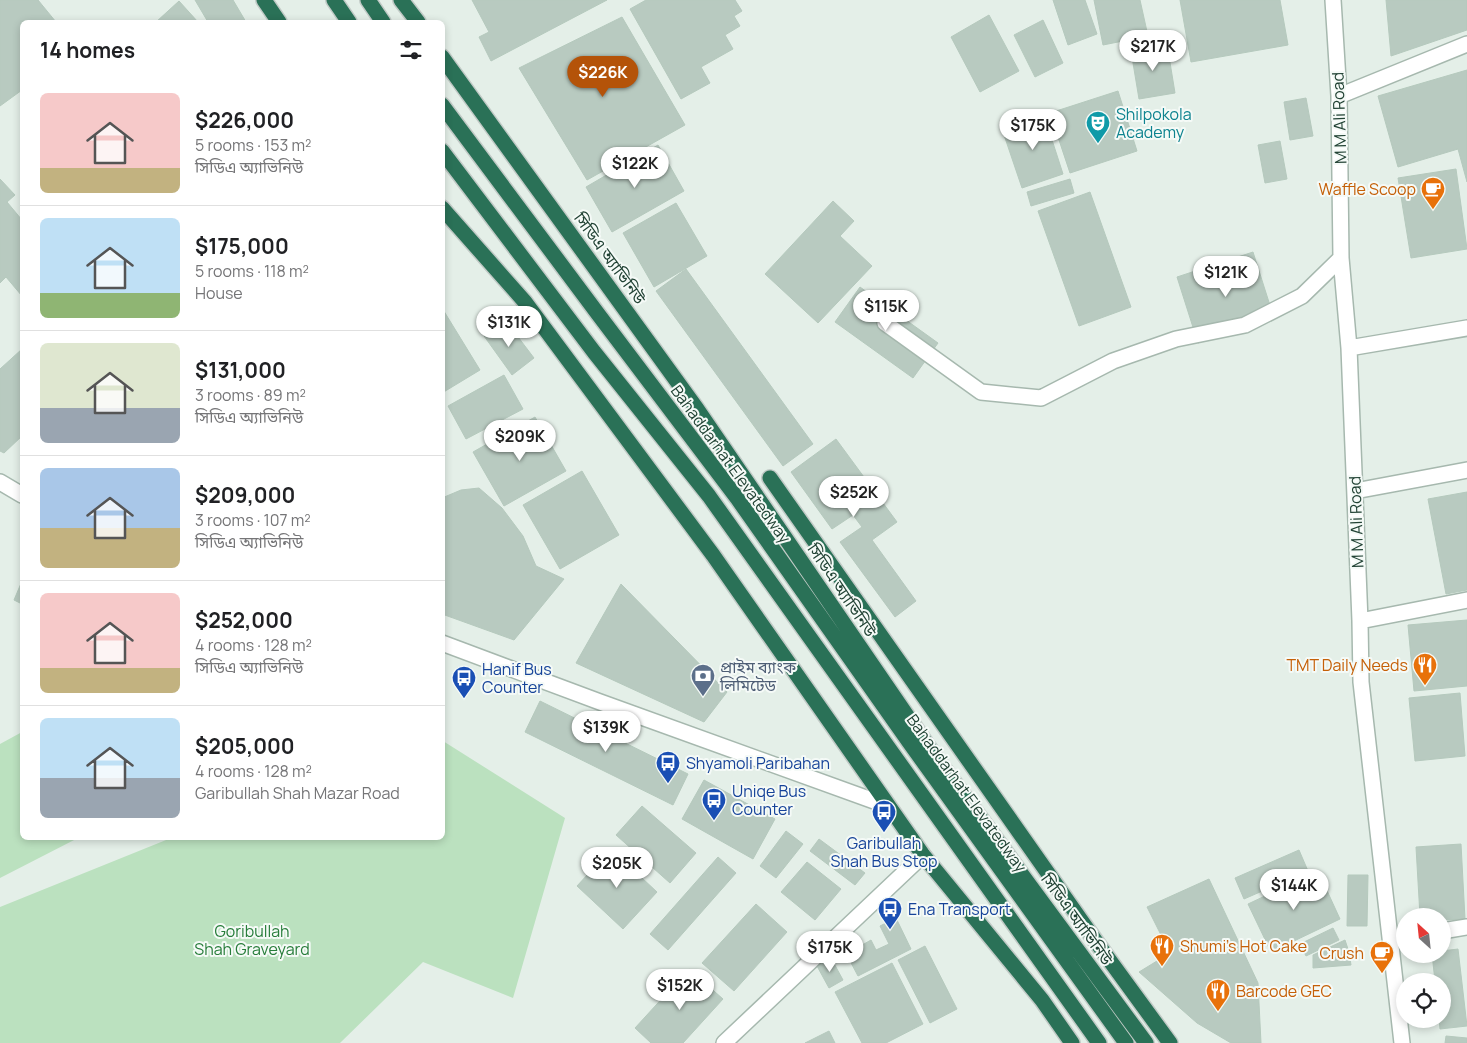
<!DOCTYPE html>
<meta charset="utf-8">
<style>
:root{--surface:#fff;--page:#f6f6f6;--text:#202124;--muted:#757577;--line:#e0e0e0;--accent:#b45309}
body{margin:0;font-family:Manrope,"Noto Sans Bengali",sans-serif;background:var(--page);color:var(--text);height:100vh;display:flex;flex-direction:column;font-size:19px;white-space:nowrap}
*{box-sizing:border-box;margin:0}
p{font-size:16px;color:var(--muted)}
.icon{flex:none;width:28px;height:28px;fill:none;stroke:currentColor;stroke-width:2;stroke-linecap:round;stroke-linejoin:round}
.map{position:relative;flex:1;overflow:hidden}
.sheet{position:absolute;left:20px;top:20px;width:425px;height:820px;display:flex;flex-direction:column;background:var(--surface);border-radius:8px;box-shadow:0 2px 8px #0003}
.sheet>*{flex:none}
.needle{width:32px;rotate:333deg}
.fabs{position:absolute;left:1396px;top:908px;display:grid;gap:10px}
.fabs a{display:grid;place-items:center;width:55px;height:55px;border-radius:50%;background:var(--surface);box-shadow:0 2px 8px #0003;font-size:25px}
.price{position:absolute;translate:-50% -42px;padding:0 11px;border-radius:18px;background:#fff;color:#222;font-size:16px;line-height:32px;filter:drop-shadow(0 1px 2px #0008)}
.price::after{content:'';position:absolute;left:50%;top:30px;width:15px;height:11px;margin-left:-8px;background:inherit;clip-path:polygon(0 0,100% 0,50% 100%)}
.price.selected{background:var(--accent);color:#fff}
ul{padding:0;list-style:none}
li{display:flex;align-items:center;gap:15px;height:125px;padding:0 20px}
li+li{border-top:1px solid var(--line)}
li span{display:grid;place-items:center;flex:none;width:140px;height:100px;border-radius:8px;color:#555}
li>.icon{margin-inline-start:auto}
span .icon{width:60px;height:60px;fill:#fffc;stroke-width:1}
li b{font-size:21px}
h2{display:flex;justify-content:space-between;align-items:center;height:60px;padding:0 20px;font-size:21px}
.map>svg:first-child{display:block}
.green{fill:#bbe1bf}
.building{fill:#b8cac0;stroke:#b5c9bd}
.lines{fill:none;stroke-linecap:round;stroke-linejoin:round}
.minor-casing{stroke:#a6b8ae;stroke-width:18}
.highway-casing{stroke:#c1cac6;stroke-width:18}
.minor{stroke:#fff;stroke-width:15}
.highway{stroke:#2a7157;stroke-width:15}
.labels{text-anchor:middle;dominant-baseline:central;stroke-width:4;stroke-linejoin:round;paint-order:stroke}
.culture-label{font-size:16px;fill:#0d838f;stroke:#f5faf7;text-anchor:start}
.street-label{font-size:16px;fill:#214234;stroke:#f5faf7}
.food-label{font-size:16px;fill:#c56008;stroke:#f5faf7;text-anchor:end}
.service-label{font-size:16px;fill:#4e5e75;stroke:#f5faf7;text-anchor:start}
.transit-label{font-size:16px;fill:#164399;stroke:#f5faf7;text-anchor:start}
.park-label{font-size:16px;fill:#277d3a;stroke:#f5faf7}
</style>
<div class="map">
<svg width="1467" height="1043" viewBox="0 0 1467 1043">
<rect width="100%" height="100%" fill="#e4efe8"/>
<path class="green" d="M22,732V838H78L0,878V744Z
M443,741L565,818L513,998L423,962L340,1043H0V907L171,838H442Z"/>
<path class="building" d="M0,0H38L56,22H22V90L0,106Z
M195,0H233L246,22H208Z
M472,0H607L491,61L479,37L489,32Z
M646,0H735L742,11L734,16L740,26L725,35L733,49L701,67L710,83L681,99L630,9Z
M1053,0H1085L1097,34L1068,45Z
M1094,0H1140L1148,36L1103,45Z
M1180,0H1280L1288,45L1191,62Z
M1386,0H1467V30L1391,56Z
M179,1L198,22H156Z
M989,15L1019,71L980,92L951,37Z
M622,17L685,125L587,180L519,68Z
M1043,20L1063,63L1035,77L1014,35Z
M1167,44L1175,93L1139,99L1131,51Z
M1467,70V182L1458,149L1398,167L1378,96Z
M1118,91L1137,151L1070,173L1050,113Z
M1306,98L1313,136L1290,140L1284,102Z
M1044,115L1063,174L1022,188L1002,129Z
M1280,141L1287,179L1265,183L1258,145Z
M658,145L684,191L612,232L586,187Z
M1456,169L1467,249L1411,258L1398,178Z
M0,179L15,195L7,202L22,220V296L6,277L0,283Z
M1070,179L1074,193L1031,206L1027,192Z
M1090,192L1131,307L1079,326L1038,211Z
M833,201L854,221L840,236L872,266L818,323L765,274Z
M676,203L707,256L654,287L623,233Z
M1253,252L1274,318L1198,343L1177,277Z
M686,269L813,444L783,466L656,291Z
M860,287L938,343L913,378L835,322Z
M442,308L480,370L442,393Z
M506,321L534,358L512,375L484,336Z
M22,349V436L4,453L0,451V369Z
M504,375L523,409L466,439L448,406Z
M535,417L566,471L504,506L473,452Z
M836,439L897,522L872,540L916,601L895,617L840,542L862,527L853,515L832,529L791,472Z
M582,471L619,535L560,569L523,505Z
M479,488L502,508L523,536L536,566L564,579L514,640L442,614V498L461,490Z
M1467,492V590L1446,594L1428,499Z
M22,581V604L14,600Z
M621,584L727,692L704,722L576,663Z
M1467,620V686L1414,691L1408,625Z
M1460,693L1465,756L1415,761L1409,698Z
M540,701L688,774L673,805L525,732Z
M704,780L775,819L753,859L682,819Z
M642,806L696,853L670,883L616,835Z
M786,831L803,844L776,878L760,866Z
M819,839L865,873L855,885L810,851Z
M1461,844L1465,919L1442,920V916H1420L1416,847Z
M611,849L657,892L623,929L577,886Z
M1299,850L1308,871L1244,899L1235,878Z
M718,857L736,873L668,950L650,934Z
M807,862L841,889L815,920L781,892Z
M1318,871L1340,919L1271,952L1248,904Z
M1348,875H1368L1367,926H1347Z
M1209,879L1258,983L1261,1043H1231L1197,1023L1139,972L1170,953L1147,907Z
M756,904L787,932L734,991L702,963Z
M896,918L911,949L858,976L849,959L857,948L871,940L876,950L889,944L880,926Z
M1333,928L1339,940L1306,956L1300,944Z
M1345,940L1349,952L1351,965L1313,968V955Z
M925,946L957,1009L930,1023L898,960Z
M1458,949L1467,1026L1440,1029L1439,1019H1442V981H1435L1432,954H1442V951Z
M831,958L843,980L829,988L817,966Z
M892,963L923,1024L886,1043H862L835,992Z
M689,969L723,999L683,1043H651L635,1028Z
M829,1031L835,1043H805Z
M1446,1036L1467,1038V1043H1445Z"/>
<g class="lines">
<defs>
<path id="minor" d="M1333,0L1339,96L1341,258L1349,348L1360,621L1361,682L1402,1043
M1339,96L1467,44
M885,323L981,392L1041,398L1113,361L1176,339L1245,325L1302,296L1341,258
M1349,348L1467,328
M0,482L22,495
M1355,491L1467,470
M1360,621L1467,600
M442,643L600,702L888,806
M1442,931L1467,927
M724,1043L923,855"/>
<path id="highway" d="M264,0L279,22
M334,0L349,22
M368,0L383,22
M401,0L418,22
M442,57L697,409L936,758L1146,1043
M442,105L598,314L737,498L909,742L1126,1043
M442,151L594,352L709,496L1099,1043
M442,208L525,302L713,555L923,855L1042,1000L1072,1043
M770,478L1097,943L1170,1043"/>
</defs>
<use href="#minor" class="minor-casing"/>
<use href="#highway" class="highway-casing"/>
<use href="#minor" class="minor"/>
<use href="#highway" class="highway"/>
</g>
<defs>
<symbol id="theatre-pin" viewBox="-11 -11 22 30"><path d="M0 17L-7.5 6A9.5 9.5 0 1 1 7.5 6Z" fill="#0f9aa8" stroke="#f5faf7"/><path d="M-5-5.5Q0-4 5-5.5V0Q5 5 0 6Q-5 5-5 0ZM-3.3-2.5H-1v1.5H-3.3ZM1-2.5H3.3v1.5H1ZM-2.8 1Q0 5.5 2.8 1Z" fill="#fff"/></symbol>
<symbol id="cafe-pin" viewBox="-11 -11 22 30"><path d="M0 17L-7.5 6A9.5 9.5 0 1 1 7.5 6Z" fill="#e8710a" stroke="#f5faf7"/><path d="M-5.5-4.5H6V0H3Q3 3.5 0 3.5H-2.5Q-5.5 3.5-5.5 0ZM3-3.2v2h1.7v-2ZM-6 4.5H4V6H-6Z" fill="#fff"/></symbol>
<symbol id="restaurant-pin" viewBox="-11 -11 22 30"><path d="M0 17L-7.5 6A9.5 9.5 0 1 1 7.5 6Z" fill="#e8710a" stroke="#f5faf7"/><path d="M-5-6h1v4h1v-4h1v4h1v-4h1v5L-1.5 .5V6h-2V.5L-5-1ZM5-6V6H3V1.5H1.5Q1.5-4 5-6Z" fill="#fff"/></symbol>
<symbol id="bank-pin" viewBox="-11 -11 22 30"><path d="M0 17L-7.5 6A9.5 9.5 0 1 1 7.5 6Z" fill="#5c6f8a" stroke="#f5faf7"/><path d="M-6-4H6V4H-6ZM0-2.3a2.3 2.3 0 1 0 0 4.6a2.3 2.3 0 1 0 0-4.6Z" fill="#fff"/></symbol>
<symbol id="bus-pin" viewBox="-11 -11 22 30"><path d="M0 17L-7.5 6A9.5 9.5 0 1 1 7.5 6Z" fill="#1a4fb4" stroke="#f5faf7"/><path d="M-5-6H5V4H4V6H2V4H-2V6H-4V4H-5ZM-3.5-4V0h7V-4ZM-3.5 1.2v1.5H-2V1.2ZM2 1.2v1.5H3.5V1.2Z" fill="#fff"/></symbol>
</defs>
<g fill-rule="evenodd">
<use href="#theatre-pin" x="1084" y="109" width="28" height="38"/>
<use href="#cafe-pin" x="1419" y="175" width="28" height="38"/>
<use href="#restaurant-pin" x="1411" y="651" width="28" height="38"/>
<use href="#bank-pin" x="689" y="662" width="28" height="38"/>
<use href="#bus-pin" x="450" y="664" width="28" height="38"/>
<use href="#bus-pin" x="654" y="749" width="28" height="38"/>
<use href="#bus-pin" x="700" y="786" width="28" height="38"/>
<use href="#bus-pin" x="870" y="798" width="28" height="38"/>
<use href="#bus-pin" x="876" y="895" width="28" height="38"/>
<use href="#restaurant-pin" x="1148" y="932" width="28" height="38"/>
<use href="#cafe-pin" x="1368" y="939" width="28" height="38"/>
<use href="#restaurant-pin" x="1204" y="977" width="28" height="38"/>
</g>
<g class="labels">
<g class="culture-label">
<text x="1116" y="114">Shilpokola<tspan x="1116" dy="18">Academy</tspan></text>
</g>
<g class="street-label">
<text transform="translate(1339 118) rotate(-92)">M M Ali Road</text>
<text transform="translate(610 258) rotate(54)">সিডিএ অ্যাভিনিউ</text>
<text transform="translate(731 464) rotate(54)">Bahaddarhat Elevatedway</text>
<text transform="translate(1356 522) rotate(-92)">M M Ali Road</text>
<text transform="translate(842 590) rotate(56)">সিডিএ অ্যাভিনিউ</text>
<text transform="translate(967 793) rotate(54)">Bahaddarhat Elevatedway</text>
<text transform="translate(1077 919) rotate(54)">সিডিএ অ্যাভিনিউ</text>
</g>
<g class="food-label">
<text x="1416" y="189">Waffle Scoop</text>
<text x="1408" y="665">TMT Daily Needs</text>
<text x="1180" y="946" text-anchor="start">Shumi's Hot Cake</text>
<text x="1364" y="953">Crush</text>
<text x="1236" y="991" text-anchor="start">Barcode GEC</text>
</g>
<g class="service-label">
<text x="720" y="667">প্রাইম ব্যাংক<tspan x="720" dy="18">লিমিটেড</tspan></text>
</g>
<g class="transit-label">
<text x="482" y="669">Hanif Bus<tspan x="482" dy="18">Counter</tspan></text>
<text x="686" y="763">Shyamoli Paribahan</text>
<text x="732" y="791">Uniqe Bus<tspan x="732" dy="18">Counter</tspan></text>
<text x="884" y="843" text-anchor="middle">Garibullah<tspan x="884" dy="18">Shah Bus Stop</tspan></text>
<text x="908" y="909">Ena Transport</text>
</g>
<g class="park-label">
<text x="252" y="931">Goribullah<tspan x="252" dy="18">Shah Graveyard</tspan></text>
</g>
</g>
</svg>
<div class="fabs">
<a><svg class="needle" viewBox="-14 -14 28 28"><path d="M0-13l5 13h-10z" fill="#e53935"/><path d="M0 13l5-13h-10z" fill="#757577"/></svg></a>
<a><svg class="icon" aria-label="locate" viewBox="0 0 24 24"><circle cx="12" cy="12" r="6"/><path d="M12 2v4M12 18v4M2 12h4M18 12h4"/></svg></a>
</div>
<b class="price" style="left:1153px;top:72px">$217K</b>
<b class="price selected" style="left:603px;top:98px">$226K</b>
<b class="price" style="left:1033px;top:151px">$175K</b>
<b class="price" style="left:635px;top:189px">$122K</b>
<b class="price" style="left:1226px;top:298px">$121K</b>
<b class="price" style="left:886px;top:332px">$115K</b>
<b class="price" style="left:509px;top:348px">$131K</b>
<b class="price" style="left:520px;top:462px">$209K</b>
<b class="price" style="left:854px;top:518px">$252K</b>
<b class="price" style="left:606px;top:753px">$139K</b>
<b class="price" style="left:617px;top:889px">$205K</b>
<b class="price" style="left:1294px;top:911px">$144K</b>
<b class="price" style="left:830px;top:973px">$175K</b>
<b class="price" style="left:680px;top:1011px">$152K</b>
<section class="sheet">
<h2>14 homes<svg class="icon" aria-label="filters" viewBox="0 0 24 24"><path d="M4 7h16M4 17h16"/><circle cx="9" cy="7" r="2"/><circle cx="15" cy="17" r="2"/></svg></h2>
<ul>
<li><span style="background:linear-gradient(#f6c9c9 75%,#c2b280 0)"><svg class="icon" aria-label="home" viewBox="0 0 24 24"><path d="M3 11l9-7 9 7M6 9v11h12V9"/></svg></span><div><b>$226,000</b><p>5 rooms · 153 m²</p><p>সিডিএ অ্যাভিনিউ</p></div></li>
<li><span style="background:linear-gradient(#bfe0f5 75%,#8fb573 0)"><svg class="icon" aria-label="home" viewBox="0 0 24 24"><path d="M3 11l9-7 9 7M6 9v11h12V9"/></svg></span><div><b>$175,000</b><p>5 rooms · 118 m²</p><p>House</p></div></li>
<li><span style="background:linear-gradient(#dfe7d0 65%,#9aa5b1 0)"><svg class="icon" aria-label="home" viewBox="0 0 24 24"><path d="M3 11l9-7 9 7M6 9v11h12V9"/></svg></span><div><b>$131,000</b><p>3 rooms · 89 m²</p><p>সিডিএ অ্যাভিনিউ</p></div></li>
<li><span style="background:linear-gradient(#a9c7e8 60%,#c2b280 0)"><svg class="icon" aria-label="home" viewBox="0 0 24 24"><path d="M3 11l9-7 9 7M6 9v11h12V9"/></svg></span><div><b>$209,000</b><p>3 rooms · 107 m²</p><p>সিডিএ অ্যাভিনিউ</p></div></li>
<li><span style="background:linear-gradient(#f6c9c9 75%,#c2b280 0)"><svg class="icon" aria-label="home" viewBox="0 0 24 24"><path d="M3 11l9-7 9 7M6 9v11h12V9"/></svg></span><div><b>$252,000</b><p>4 rooms · 128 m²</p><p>সিডিএ অ্যাভিনিউ</p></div></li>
<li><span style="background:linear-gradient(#bfe0f5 60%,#9aa5b1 0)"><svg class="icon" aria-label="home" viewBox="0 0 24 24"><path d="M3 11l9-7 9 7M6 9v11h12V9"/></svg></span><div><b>$205,000</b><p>4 rooms · 128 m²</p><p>Garibullah Shah Mazar Road</p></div></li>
</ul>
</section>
</div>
